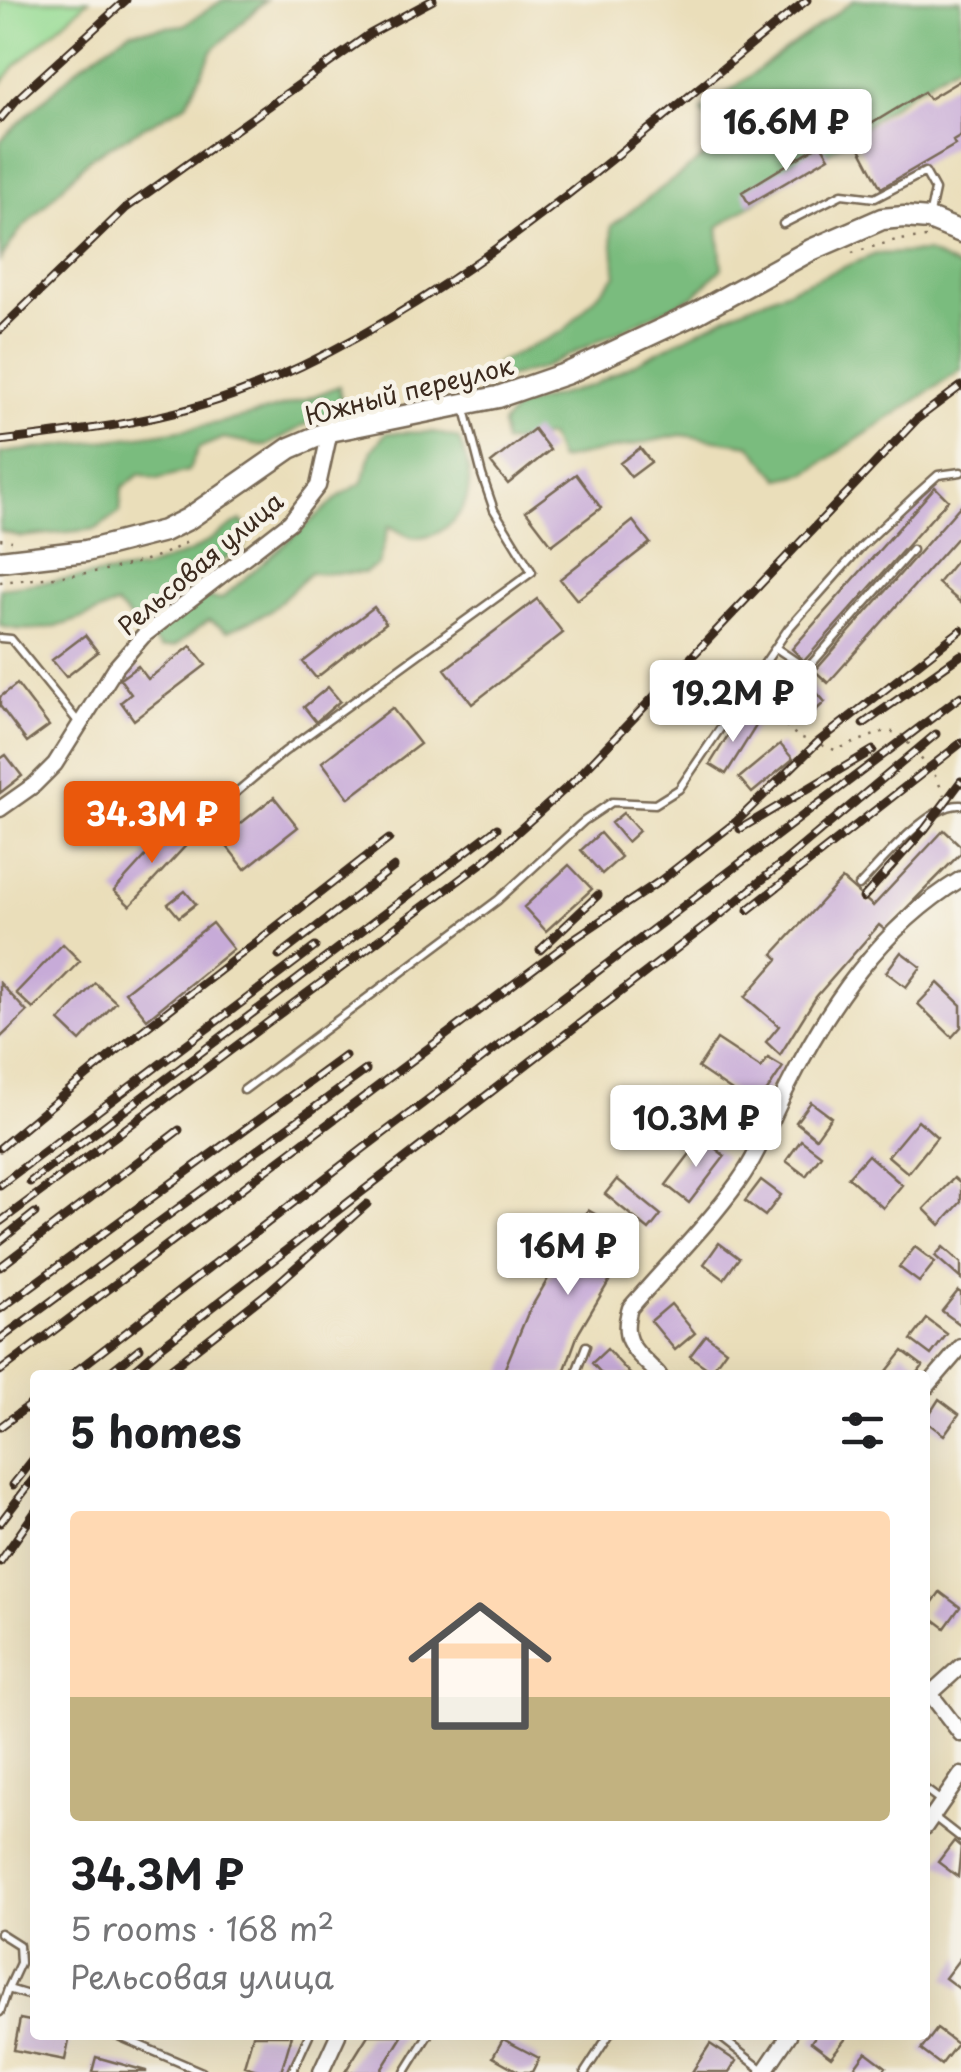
<!DOCTYPE html>
<meta charset="utf-8">
<style>
:root{--surface:#fff;--page:#f6f6f6;--text:#202124;--muted:#757577;--accent:#ea580c}
body{margin:0;font-family:"Playpen Sans",sans-serif;background:var(--page);color:var(--text);height:100vh;display:flex;flex-direction:column;font-size:38px;white-space:nowrap}
*{box-sizing:border-box;margin:0}
p{font-size:32px;color:var(--muted)}
.icon{flex:none;width:55px;height:55px;fill:none;stroke:currentColor;stroke-width:2;stroke-linecap:round;stroke-linejoin:round}
.map{position:relative;flex:1;overflow:hidden}
.drawer{position:absolute;left:30px;top:1370px;width:900px;height:670px;display:flex;flex-direction:column;background:var(--surface);border-radius:10px;box-shadow:0 10px 40px #0002}
.drawer>*{flex:none}
.price{position:absolute;translate:-50% -85px;padding:0 22px;border-radius:10px;background:#fff;color:#222;font-size:32px;line-height:65px;filter:drop-shadow(0 2px 5px #0008)}
.price::after{content:'';position:absolute;left:50%;top:60px;width:30px;height:22px;margin-left:-15px;background:inherit;clip-path:polygon(0 0,100% 0,50% 100%)}
.price.selected{background:var(--accent);color:#fff}
ul{padding:0;list-style:none}
li{display:grid;align-content:center;gap:20px;height:530px;padding:0 40px}
li span{display:grid;place-items:center;height:310px;border-radius:10px;color:#555}
li>.icon{margin-inline-start:auto}
span .icon{width:180px;height:180px;fill:#fffc;stroke-width:1}
li b{font-size:42px}
h2{display:flex;justify-content:space-between;align-items:center;height:120px;padding:0 40px;font-size:42px}
.map>svg:first-child{display:block}
.green{fill:#98dc95;stroke:#6a835a;stroke-width:2.5}
.forest{fill:#7abc7e;stroke:#5a734e;stroke-width:2.5}
.building{fill:#c7abd8}
.lines{fill:none;stroke-linecap:round;stroke-linejoin:round}
.lane-casing{stroke:#786955;stroke-width:11}
.street-casing{stroke:#786955;stroke-width:19}
.secondary-casing{stroke:#786955;stroke-width:25}
.path{stroke:#786955;stroke-width:2.5;stroke-dasharray:2.5 8;stroke-linecap:butt}
.lane{stroke:#fff;stroke-width:6}
.street{stroke:#fff;stroke-width:14}
.secondary{stroke:#fff;stroke-width:20}
.rail-casing{stroke:#3b2a1e;stroke-width:9}
.rail{stroke:#f7f3e8;stroke-width:5;stroke-dasharray:15;stroke-linecap:butt}
.labels{text-anchor:middle;dominant-baseline:central;stroke-width:9;stroke-linejoin:round;paint-order:stroke}
.street-label{font-size:25px;fill:#3b2a1e;stroke:#f7f3e8}
</style>
<div class="map">
<svg width="961" height="2072" viewBox="0 0 961 2072">
<rect width="100%" height="100%" fill="#f7f3e8"/>
<filter id="ink" filterUnits="userSpaceOnUse"><feTurbulence type="fractalNoise" baseFrequency=".01" numOctaves="2"/><feDisplacementMap in="SourceGraphic" scale="20" xChannelSelector="R" yChannelSelector="G"/><feConvolveMatrix kernelMatrix="1 2 1 2 8 2 1 2 1" color-interpolation-filters="sRGB"/></filter>
<filter id="wash" filterUnits="userSpaceOnUse"><feTurbulence type="fractalNoise" baseFrequency=".0048" numOctaves="4" result="noise"/><feDisplacementMap in="SourceGraphic" scale="40" xChannelSelector="R" yChannelSelector="G"/><feGaussianBlur stdDeviation="2.25" result="paint"/><feColorMatrix in="noise" values="0 0 0 0 0 0 0 0 0 0 0 0 0 0 0 0 0 1.4 0 .05"/><feComposite in="paint" operator="in"/></filter>
<g filter="url(#wash)">
<rect width="100%" height="100%" fill="#eadeba"/>
<path class="green" d="M0,0H89L14,67L0,85Z"/>
<path class="forest" d="M223,0H266L213,50L187,103L91,157L18,233L0,260V142L3,138L82,64L131,31L184,25Z
M854,0H961V61L908,94L838,146L718,227L722,268L694,296L540,369L484,383L497,363L564,331L616,275L611,226L722,143L702,111Z
M927,252L961,269V370L807,473L780,479L750,445L681,435L559,460L549,436L504,443L502,424L518,407L593,385L739,310L876,254Z
M339,386L342,405L266,446L223,438L199,448L188,471L157,479L140,474L122,488L120,512L96,529L20,537L0,531V453C114,439 232,432 339,386Z
M433,432L458,438C474,473 476,507 442,530C434,536 421,539 411,537C404,535 396,529 389,526L378,565L364,573H310L269,612L228,631L209,620L175,646L161,648L116,605C76,621 43,637 0,626V588L143,569L191,552L241,520L250,533L243,549L193,578L204,597L221,599L341,495L363,482L372,450L386,433Z"/>
<g id="blocks">
<path class="building" d="M961,80V136L953,141L955,145L881,188L853,135L924,92L929,99Z
M821,144L829,157L749,204L742,192Z
M534,429L550,450L508,484L491,463Z
M640,448L651,462L631,477L620,463Z
M576,474L601,508L552,545L526,511Z
M935,487L948,500L804,661L792,649Z
M961,505V533L828,683L815,671Z
M633,521L650,543L577,600L560,579Z
M961,555V603L938,583Z
M537,599L563,633L472,704L445,669Z
M374,607L386,623L316,678L303,662Z
M85,635L98,652L66,677L52,660Z
M191,646L206,665L134,720L121,702L131,694L120,679L138,666L148,679Z
M795,668L825,702L800,725L769,691Z
M17,684L49,726L27,742L0,706V697Z
M328,687L340,701L316,722L304,707Z
M392,708L420,744L349,798L322,762Z
M740,716L756,726L726,774L710,764Z
M780,744L793,759L752,793L739,778Z
M6,755L22,776L0,793V759Z
M274,797L298,827L245,869L221,839Z
M623,813L639,831L627,842L611,823Z
M173,826L190,841L130,906L114,891Z
M944,830L961,846V853L885,930L879,925L816,997L780,1055L766,1042L779,1026L745,997L778,959L773,954L842,879L873,906Z
M600,833L621,857L602,874L581,850Z
M569,865L592,889L546,931L524,907Z
M185,891L196,904L179,917L168,904Z
M212,923L233,949L147,1019L125,992Z
M63,944L80,961L33,1009L16,993Z
M901,952L921,967L906,987L886,972Z
M0,983L27,1012L0,1038Z
M95,983L116,1002L80,1041L59,1021Z
M938,983L961,1005V1027L952,1037L918,1004Z
M717,1039L761,1068L768,1058L783,1067L756,1107L698,1068Z
M811,1102L831,1117L816,1138L796,1122Z
M918,1120L937,1137L908,1173L888,1156Z
M702,1138L725,1156L689,1203L666,1185Z
M801,1140L821,1155L806,1176L786,1161Z
M868,1155L902,1185L883,1208L848,1177Z
M954,1178L961,1184V1202L940,1225L924,1209Z
M617,1179L661,1215L649,1230L605,1194Z
M761,1180L781,1195L765,1216L745,1201Z
M588,1210L635,1237L578,1334L563,1375H502L528,1313Z
M719,1243L739,1258L724,1279L704,1264Z
M915,1247L935,1262L919,1282L899,1267Z
M943,1247L961,1263V1279L935,1256Z
M958,1291L961,1293V1325L942,1311Z
M671,1304L695,1333L675,1350L651,1321Z
M927,1319L947,1334L931,1355L911,1340Z
M706,1335L726,1350L711,1371L690,1356Z
M607,1349L631,1375H603L592,1363Z
M903,1351L923,1366L916,1375H892L887,1371Z
M939,1399L959,1414L944,1435L925,1421Z
M940,1592L960,1607L945,1628L925,1613Z
M954,1841L961,1847L958,1877L938,1862Z
M961,1957V1990L945,1978Z
M20,2019L35,2022V2035H70L65,2060L14,2050Z
M937,2029L957,2044L941,2065L921,2050Z
M253,2035H292L281,2072H264L244,2066Z
M368,2035H403L380,2072H345Z
M816,2035H844L847,2037L831,2057L811,2042Z
M503,2039L539,2058L532,2072H520L493,2057Z
M710,2044L736,2061L729,2072H692Z
M866,2052L886,2067L882,2072H851Z
M96,2057L146,2071V2072H92Z"/>
</g>
</g>
<g filter="url(#ink)">
<use href="#blocks" fill-opacity="0" stroke="#786955" stroke-width="2.5"/>
<g class="lines">
<defs>
<path id="lane" d="M783,224L842,194L875,198L925,172L935,190L930,213
M0,638L11,639L79,723
M776,648L807,669L912,550
M195,827L284,752L532,572L494,510L482,475L465,409
M859,886C879,864 931,802 961,805
M244,1090L498,900L584,821L612,802L655,804L679,789L788,629L861,547L919,492L938,475L961,472
M575,1375L586,1346
M925,1789L941,1801
M934,1817L961,1838
M0,1933L19,1945L20,1963L8,1989L35,1997
M0,2012L8,1989
M116,2035L202,2072
M718,2035L764,2071
M292,2072L309,2035
M405,2072L428,2035
M585,2072L609,2035"/>
<path id="street" d="M0,809L34,785L55,764L116,667L143,636L290,522L318,486L330,431
M659,1375C636,1351 619,1343 630,1308C666,1266 707,1226 739,1181C759,1153 772,1117 788,1086C829,1004 881,928 961,879
M925,1389L961,1347
M925,1687L961,1734
M930,1694L961,1666
M925,1827L961,1775
M321,2072L338,2035
M764,2072L789,2035"/>
<path id="secondary" d="M0,561L86,551L164,531L188,519L290,448L330,431L498,397L568,373L697,313L811,250L882,219L904,217L929,219L961,232"/>
</defs>
<use href="#lane" class="lane-casing"/>
<use href="#street" class="street-casing"/>
<use href="#secondary" class="secondary-casing"/>
<path class="path" d="M852,253L896,240L927,238
M0,539L12,541
M0,582C62,576 139,573 192,539
M755,697L797,736L835,750L885,731L900,733L936,777L944,795"/>
<use href="#lane" class="lane"/>
<use href="#street" class="street"/>
<use href="#secondary" class="secondary"/>
<defs>
<path id="rail" d="M0,119L16,100L126,0
M0,330L126,208L370,34L433,0
M0,441C81,431 167,421 244,391C456,308 630,140 807,0
M863,724L961,655
M740,829L873,750
M863,898L925,829L961,781
M748,910L961,743
M540,950L598,895
M279,956L394,867
M0,1148L115,1052L389,839
M30,1182L497,828
M0,1185L315,947
M0,1222L486,860L575,780L917,419L961,386
M0,1241L35,1213
M0,1267L179,1130
M0,1309L345,1056
M0,1339L366,1070
M0,1371L572,940L660,881L737,821L818,742L961,630
M71,1375L364,1148L961,696
M106,1375L140,1348
M129,1375L161,1347L720,915L936,734
M163,1375L267,1293L367,1204
M0,1427L35,1401
M13,1485L35,1457
M0,1523L35,1477
M0,1562L35,1512"/>
</defs>
<use href="#rail" class="rail-casing"/>
<use href="#rail" class="rail"/>
</g>
</g>
<g class="labels">
<g class="street-label">
<text transform="translate(409 390) rotate(-14)">Южный переулок</text>
<text transform="translate(200 563) rotate(-40)">Рельсовая улица</text>
</g>
</g>
</svg>
<b class="price" style="left:786px;top:174px">16.6M ₽</b>
<b class="price" style="left:733px;top:745px">19.2M ₽</b>
<b class="price selected" style="left:152px;top:866px">34.3M ₽</b>
<b class="price" style="left:696px;top:1170px">10.3M ₽</b>
<b class="price" style="left:568px;top:1298px">16M ₽</b>
<section class="drawer">
<h2>5 homes<svg class="icon" aria-label="filters" viewBox="0 0 24 24"><path d="M4 7h16M4 17h16"/><circle cx="9" cy="7" r="2"/><circle cx="15" cy="17" r="2"/></svg></h2>
<ul>
<li><span style="background:linear-gradient(#ffd9b3 60%,#c2b280 0)"><svg class="icon" aria-label="home" viewBox="0 0 24 24"><path d="M3 11l9-7 9 7M6 9v11h12V9"/></svg></span><div><b>34.3M ₽</b><p>5 rooms · 168 m²</p><p>Рельсовая улица</p></div></li>
</ul>
</section>
</div>
